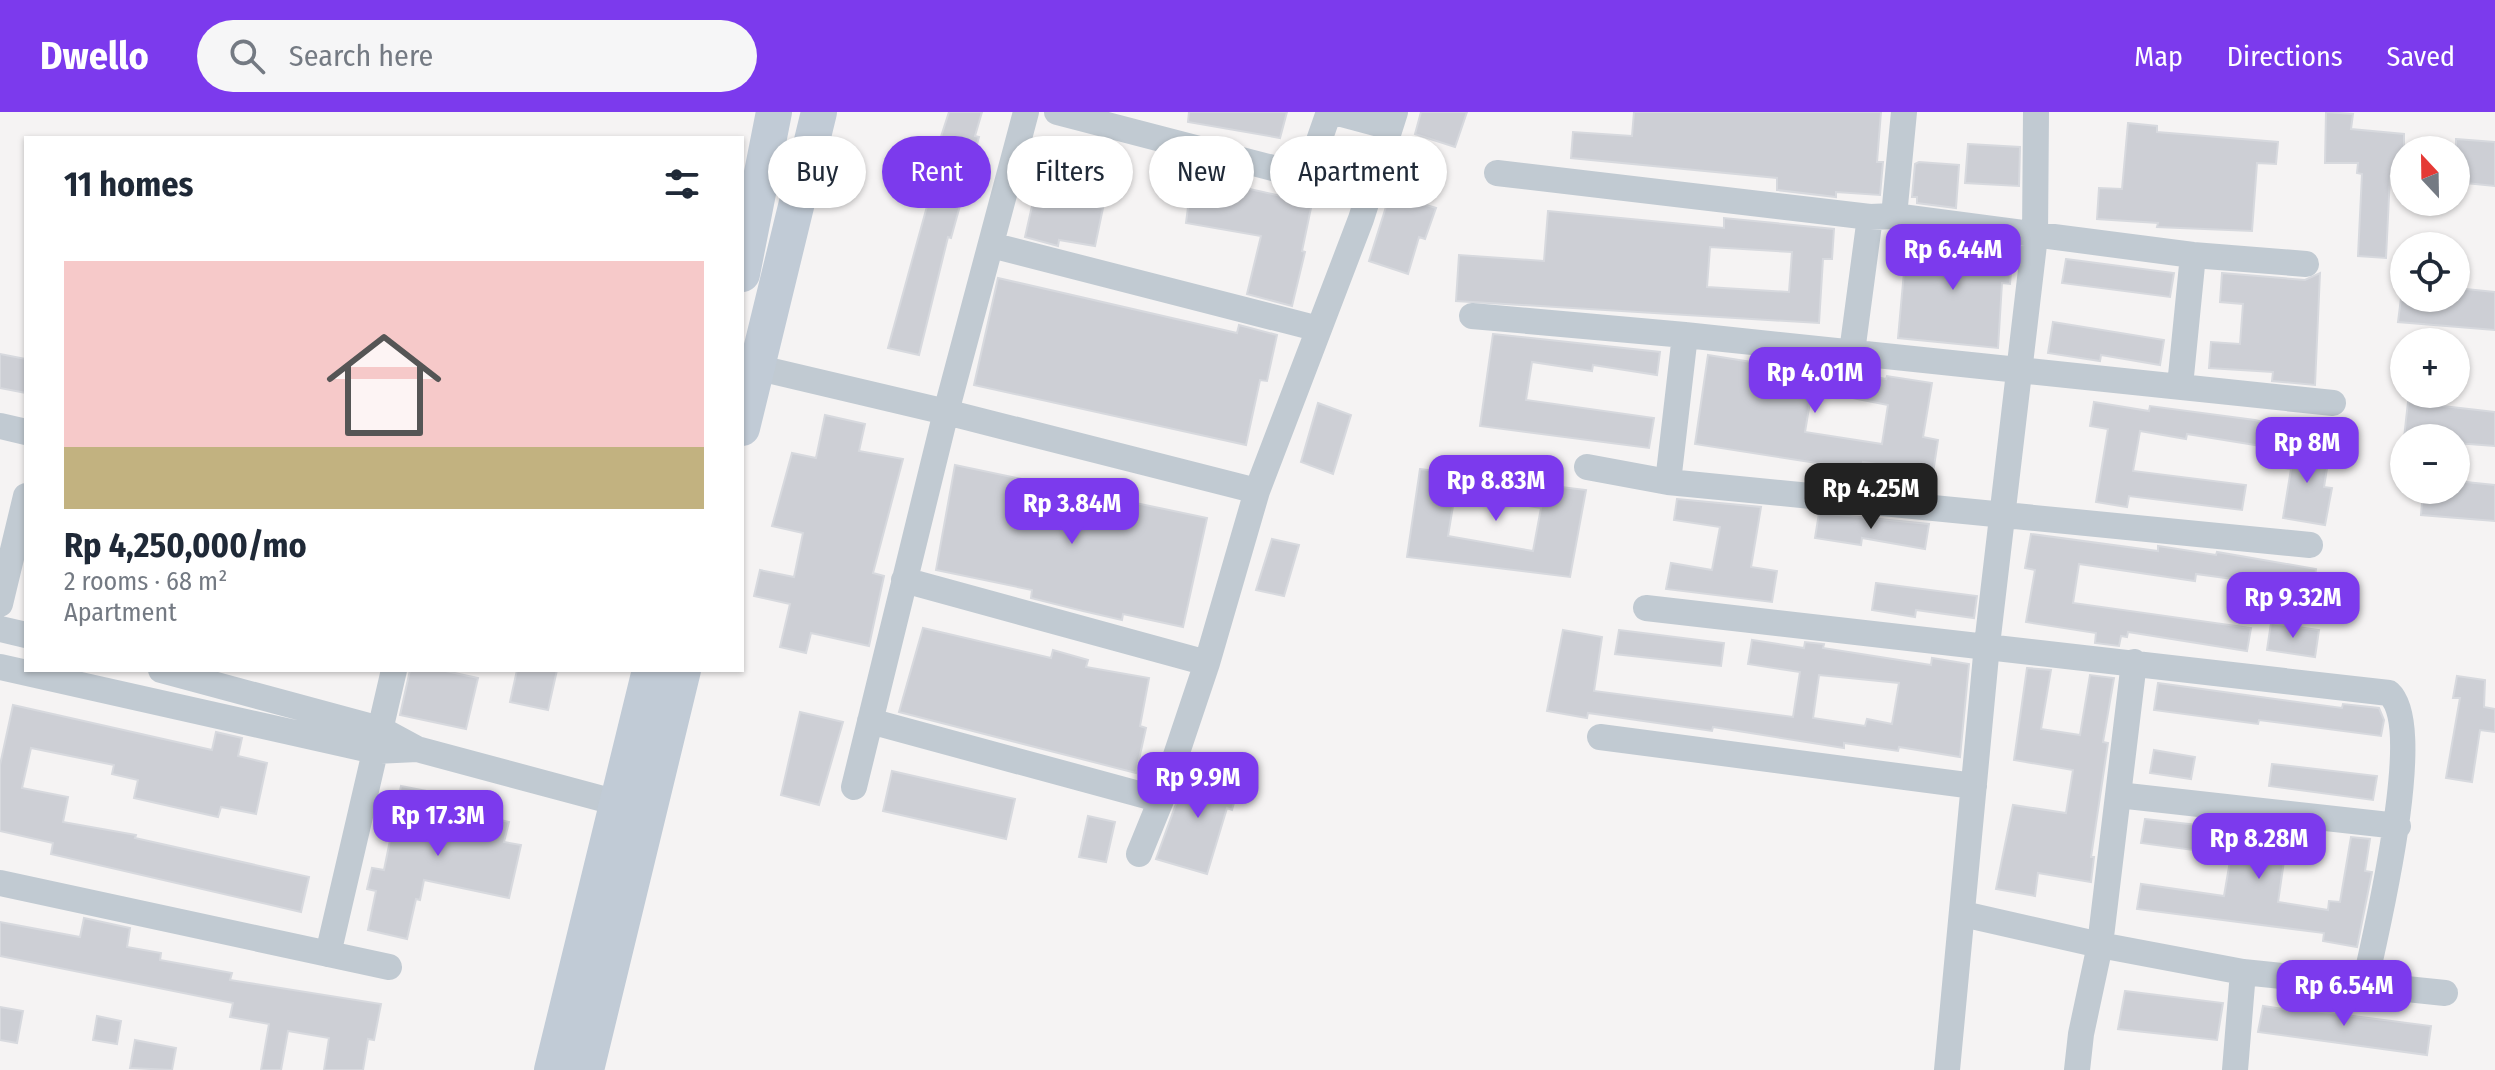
<!DOCTYPE html>
<meta charset="utf-8">
<style>
:root{--surface:#fff;--page:#f6f6f7;--text:#1f2937;--muted:#747a83;--line:#e0e1e3;--accent:#7c3aed}
body{margin:0;font-family:"Fira Sans Condensed",sans-serif;background:var(--page);color:var(--text);height:100vh;display:flex;flex-direction:column;font-size:30px;white-space:nowrap}
*{box-sizing:border-box;margin:0}
p{font-size:26px;color:var(--muted)}
.icon{flex:none;width:44px;height:44px;fill:none;stroke:currentColor;stroke-width:2;stroke-linecap:round;stroke-linejoin:round}
.map{position:relative;flex:1;overflow:hidden}
.panel{position:absolute;left:24px;top:24px;width:720px;height:536px;display:flex;flex-direction:column;background:var(--surface);border-radius:0px;box-shadow:0 2px 6px #0004}
.panel>*{flex:none}
.guide{position:absolute;left:768px;top:24px;width:760px;height:72px;display:flex;gap:16px}
.needle{width:52px;rotate:338deg}
.buttons{position:absolute;left:2390px;top:24px;display:grid;gap:16px}
.buttons a{display:grid;place-items:center;width:80px;height:80px;border-radius:50%;background:var(--surface);box-shadow:0 2px 6px #0004;font-size:40px}
.price{position:absolute;translate:-50% -68px;padding:0 18px;border-radius:16px;background:var(--accent);color:#fff;font-size:26px;line-height:52px;filter:drop-shadow(0 2px 4px #0008)}
.price::after{content:'';position:absolute;left:50%;top:48px;width:24px;height:18px;margin-left:-12px;background:inherit;clip-path:polygon(0 0,100% 0,50% 100%)}
.price.active{background:#222;color:#fff}
ul{padding:0;list-style:none}
li{display:grid;align-content:center;gap:16px;height:424px;padding:0 40px}
li+li{border-top:2px solid var(--line)}
li span{display:grid;place-items:center;height:248px;border-radius:0px;color:#555}
li>.icon{margin-inline-start:auto}
span .icon{width:144px;height:144px;fill:#fffc;stroke-width:1}
li b{font-size:34px}
h2{display:flex;justify-content:space-between;align-items:center;height:96px;padding:0 40px;font-size:34px}
.pill{padding:0 28px;border-radius:36px;background:var(--surface);box-shadow:0 2px 6px #0004;font-size:28px;line-height:72px}
.pill.active{background:var(--accent);color:#fff}
header{display:flex;align-items:center;gap:48px;box-sizing:border-box;height:112px;padding:0 40px;background:var(--accent);color:#fff}
header strong{font-size:38px}
nav{display:flex;gap:44px;margin-inline-start:auto;font-size:28px}
.search{width:560px;height:72px;background:var(--page);display:flex;align-items:center;gap:20px;box-sizing:border-box;padding:0 28px;border-radius:44px;color:var(--muted);font-size:30px}
.map>svg:first-child{display:block}
.building{fill:#cdcfd5;stroke:#d7d9de;stroke-width:2;fill-rule:evenodd}
.lines{fill:none;stroke-linecap:round;stroke-linejoin:round}
.street{stroke:#c1cad2;stroke-width:26}
.secondary{stroke:#c1cbd6;stroke-width:36}
</style>
<header>
<strong>Dwello</strong>
<div class="search"><svg class="icon" aria-label="search" viewBox="0 0 24 24"><circle cx="10" cy="10" r="6"/><path d="M15 15l6 6"/></svg>Search here</div>
<nav><a>Map</a><a>Directions</a><a>Saved</a></nav>
</header>
<div class="map">
<svg width="2495" height="958" viewBox="0 0 2495 958">
<rect width="100%" height="100%" fill="#f5f3f3"/>
<path class="building" d="M949,0H982L975,24L979,25L951,126L948,125L919,243L888,236L929,87L939,45L935,43Z
M1189,0H1287L1280,26L1188,10Z
M1421,0H1467L1455,35L1415,22Z
M1634,0H1881L1877,50H1883L1880,83L1836,80V85L1777,78V66L1571,46L1573,20L1632,24Z
M2326,0L2353,2L2351,17L2404,22V66L2390,64L2386,146L2358,144L2362,62L2357,61L2358,51H2325Z
M2128,11L2157,14V20L2278,30L2276,52L2257,51L2252,119L2157,115L2158,111L2097,107L2099,76L2122,77Z
M2456,27L2495,30V74L2456,70Z
M1968,32L2020,35L2019,74L1965,71Z
M1044,41L1080,48L1071,90L1103,96L1095,134L1059,128L1058,134L1025,125Z
M1919,50L1959,53L1956,96L1917,91V85H1912L1915,52Z
M1192,64L1312,91L1302,139L1305,140L1292,194L1247,182L1261,124L1186,111Z
M1390,82L1436,96L1425,127L1419,125L1408,162L1369,149Z
M1548,99L1724,116V106L1834,117L1832,147H1823L1819,211L1456,189L1459,143L1544,149ZM1710,135L1792,140L1789,180L1707,175Z
M1914,123L1954,128L1953,132L2013,136L2010,172L2002,171L1998,236L1898,226L1907,127L1914,128Z
M2066,147L2174,161L2170,185L2062,171Z
M2222,161L2305,168L2320,161L2315,273L2272,269L2273,260L2209,256L2211,230L2240,232L2243,192L2220,190Z
M998,166L1237,221L1239,213L1277,223L1267,269L1260,268L1246,333L974,273Z
M2456,176L2495,180V218L2398,210L2401,186H2456Z
M2053,210L2164,228L2160,253L2101,243L2100,249L2048,241Z
M1493,222L1660,240L1657,263L1593,253L1592,259L1532,250L1526,288L1654,306L1649,336L1480,314Z
M0,242L26,247V281L0,276Z
M1708,243L1764,252L1765,247L1803,251L1886,267L1887,264L1932,271L1923,325L1938,328L1933,361L1863,350L1862,358L1695,332ZM1812,278L1888,293L1882,332L1805,320Z
M2094,290L2149,299L2150,294L2255,308L2283,315L2280,337L2187,322L2186,327L2140,319L2133,359L2246,373L2242,398L2129,384L2127,395L2096,390L2108,317L2090,314Z
M2408,290L2495,300V334L2456,331V326H2404Z
M1318,291L1351,303L1333,362L1301,350Z
M825,303L865,312L859,339L903,347L873,461L884,464L869,534L811,521L806,541L780,535L790,492L754,484L760,458L794,465L803,421L772,414L792,341L816,346Z
M2287,332L2330,338L2324,375L2332,376L2325,413L2283,406L2291,357L2284,356Z
M955,353L1207,406L1183,515L1123,502L1122,508L1083,499L1031,486L1032,478L936,458Z
M1420,357L1586,378L1570,465L1407,445ZM1455,382L1541,396L1533,439L1448,424Z
M2456,369L2495,373V409L2421,403L2423,378H2456Z
M1677,387L1761,395L1751,455L1777,459L1772,490L1666,477L1671,451L1712,458L1720,415L1674,408Z
M1819,401L1929,412L1925,437L1862,426L1861,433L1815,426Z
M2031,422L2158,439V434L2216,443L2217,440L2316,457L2313,478L2196,462L2195,469L2079,452L2073,491L2251,516L2247,539L2128,520L2127,525L2121,524L2119,534L2095,531L2096,521L2026,510L2035,458L2025,456Z
M1272,427L1299,433L1284,484L1256,478Z
M1876,471L1977,484L1974,506L1916,498L1915,505L1872,498Z
M2271,511L2319,518L2315,545L2267,538Z
M923,516L1051,546L1053,538L1088,548L1086,555L1149,566L1140,614L1146,616L1136,661L899,600Z
M1563,518L1602,525L1594,579L1793,605L1800,560L1748,552L1752,528L1804,536L1805,530L1824,532L1823,536L1931,553L1932,546L1969,552L1960,645L1899,635L1898,639L1844,631V636L1713,615L1712,619L1588,601L1587,606L1547,599ZM1819,563L1899,571L1892,612L1867,607L1865,614L1813,606Z
M1619,518L1724,531L1721,554L1615,542Z
M2027,556L2051,558L2041,617L2080,623L2090,563L2114,566L2103,630L2108,631L2091,745H2094L2091,770L2038,761L2035,784L1996,777L2013,693L2066,701L2073,658L2014,648Z
M410,558H441L478,566L466,617L400,603Z
M517,558H557L548,598L510,590Z
M2457,564L2485,568L2484,595L2495,597V620L2480,618L2472,670L2446,666L2460,586H2453Z
M2158,571L2342,596L2343,592L2379,596L2384,608L2381,624L2259,608L2258,612L2154,598Z
M13,593L212,638L216,620L242,626L238,644L267,651L256,702L221,695L218,705L134,686L138,668L112,662L114,653L31,636L22,676L68,685L63,710L136,723L135,726L309,765L301,800L51,742L53,731L0,719V653Z
M800,600L843,610L819,693L781,683Z
M2154,638L2195,645L2191,667L2150,661Z
M2272,652L2377,664L2373,688L2269,674Z
M1189,656L1240,670L1232,698L1227,696L1207,762L1156,747Z
M892,659L1015,687L1006,727L883,699Z
M401,674L437,681L435,692L509,710L504,730L521,733L509,786L424,768L420,788L416,787L407,827L368,818L376,779L367,777L372,756L384,758Z
M1088,704L1115,710L1106,750L1079,745Z
M2145,707L2311,726L2307,752L2284,749L2278,790L2328,798L2329,789L2340,790L2351,725L2370,727L2365,759L2372,760L2357,835L2323,829L2324,821L2137,797L2141,772L2224,784L2231,743L2141,731Z
M84,806L130,816L127,835L161,841L160,848L232,861L230,868L381,892L374,928L368,927L363,958H324L329,926L288,919L281,958H261L269,912L230,905L233,891L0,844V810L80,825Z
M2125,879L2223,891L2217,928L2118,917Z
M2291,885L2316,889L2314,899L2431,914L2427,943L2258,920L2263,894L2289,898Z
M0,895L23,899L17,931L0,928Z
M97,904L121,909L117,932L93,928Z
M135,928L176,936L172,958L130,956Z"/>
<g class="lines">
<path class="street" d="M1057,0L1369,81
M1334,0L1390,15
M1497,61L1870,105L1894,104L2193,143L2306,152
M1307,63L1329,0
M1894,104L1904,0
M991,133L1319,217
M1472,204L1685,223L2333,291
M1852,240L1870,105
M742,252L946,300L1026,0
M2180,274L2193,143
M0,314L26,320
M1587,355L1668,370L2310,433
M1668,370L1685,223
M904,468L1207,551
M0,492L26,384
M1646,496L2389,581C2426,615 2376,820 2365,871
M0,517L26,523
M0,555L375,639L417,637
M161,558L380,617L417,637L618,691
M870,609L1161,688L1207,551L1257,379
M1600,625L1974,674
M854,675L946,300L1257,379L1361,107L1395,0
M2118,683L2398,714
M1139,742L1161,688
M0,771L389,855
M1963,802L2100,833L2243,860L2445,881
M328,842L394,558
M1947,958L1987,533L2035,124L2036,0
M2077,958L2081,922L2100,833L2134,550
M2235,958L2243,860"/>
<path class="secondary" d="M742,162L774,0
M742,316L819,0
M552,958L650,558
M586,958L683,558"/>
</g>
</svg>
<div class="buttons">
<a><svg class="needle" viewBox="-14 -14 28 28"><path d="M0-13l5 13h-10z" fill="#e53935"/><path d="M0 13l5-13h-10z" fill="#747a83"/></svg></a>
<a><svg class="icon" aria-label="locate" viewBox="0 0 24 24"><circle cx="12" cy="12" r="6"/><path d="M12 2v4M12 18v4M2 12h4M18 12h4"/></svg></a>
<a>+</a>
<a>−</a>
</div>
<b class="price" style="left:1953px;top:180px">Rp 6.44M</b>
<b class="price" style="left:1815px;top:303px">Rp 4.01M</b>
<b class="price" style="left:2307px;top:373px">Rp 8M</b>
<b class="price" style="left:1496px;top:411px">Rp 8.83M</b>
<b class="price active" style="left:1871px;top:419px">Rp 4.25M</b>
<b class="price" style="left:1072px;top:434px">Rp 3.84M</b>
<b class="price" style="left:2293px;top:528px">Rp 9.32M</b>
<b class="price" style="left:1198px;top:708px">Rp 9.9M</b>
<b class="price" style="left:438px;top:746px">Rp 17.3M</b>
<b class="price" style="left:2259px;top:769px">Rp 8.28M</b>
<b class="price" style="left:2344px;top:916px">Rp 6.54M</b>
<div class="guide">
<a class="pill">Buy</a>
<a class="pill active">Rent</a>
<a class="pill">Filters</a>
<a class="pill">New</a>
<a class="pill">Apartment</a>
</div>
<section class="panel">
<h2>11 homes<svg class="icon" aria-label="filters" viewBox="0 0 24 24"><path d="M4 7h16M4 17h16"/><circle cx="9" cy="7" r="2"/><circle cx="15" cy="17" r="2"/></svg></h2>
<ul>
<li><span style="background:linear-gradient(#f6c9c9 75%,#c2b280 0)"><svg class="icon" aria-label="home" viewBox="0 0 24 24"><path d="M3 11l9-7 9 7M6 9v11h12V9"/></svg></span><div><b>Rp 4,250,000/mo</b><p>2 rooms · 68 m²</p><p>Apartment</p></div></li>
</ul>
</section>
</div>
